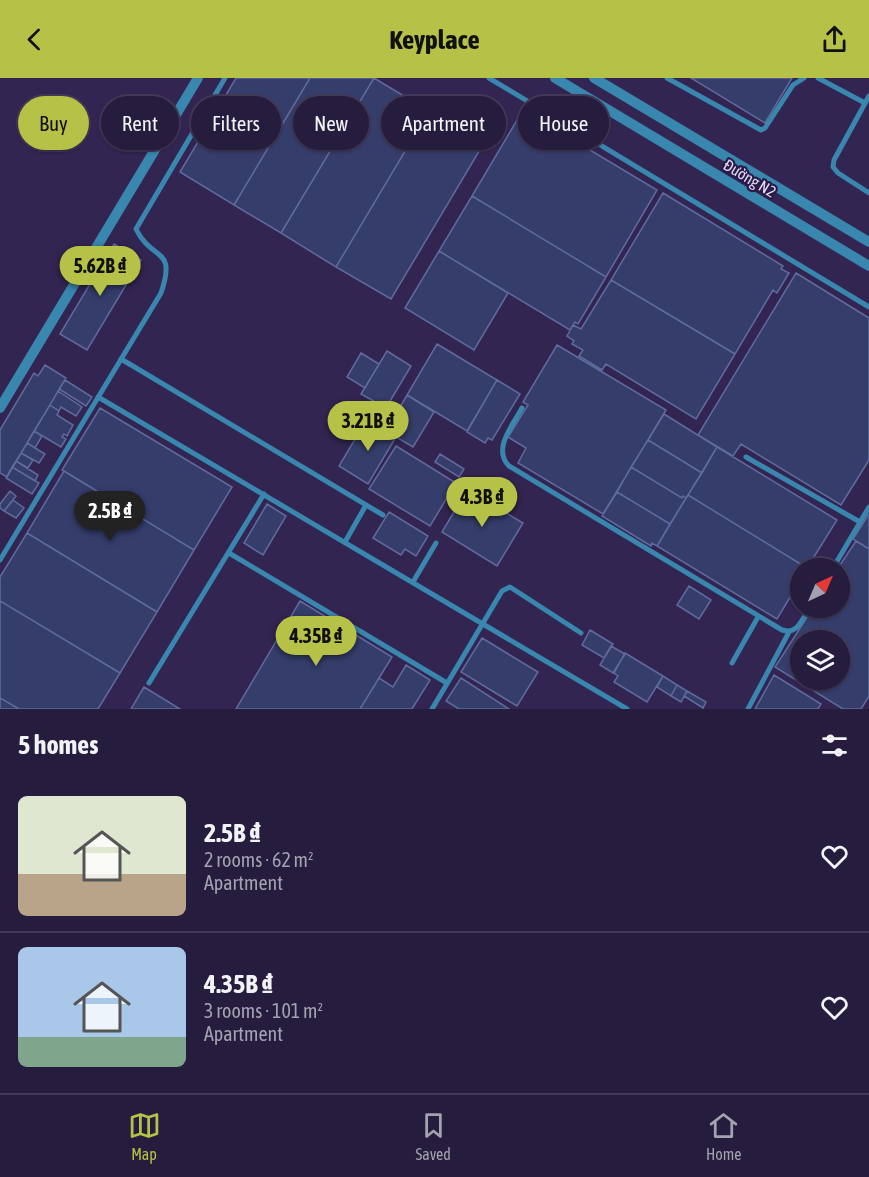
<!DOCTYPE html>
<meta charset="utf-8">
<style>
:root{--surface:#261c3e;--page:#2e2545;--text:#f1f3f6;--muted:#a4a1b0;--line:#423a58;--accent:#b6c148}
body{margin:0;font-family:"Asap Condensed",sans-serif;background:var(--page);color:var(--text);height:100vh;display:flex;flex-direction:column;font-size:22px;white-space:nowrap}
*{box-sizing:border-box;margin:0}
p{font-size:20px;color:var(--muted)}
.icon{flex:none;width:33px;height:33px;fill:none;stroke:currentColor;stroke-width:2;stroke-linecap:round;stroke-linejoin:round}
.map{position:relative;height:631px;overflow:hidden}
.side{display:flex;flex-direction:column;background:var(--surface);flex:1}
.side>*{flex:none}
.hud{position:absolute;left:18px;top:18px;width:834px;height:54px;display:flex;gap:12px}
.needle{width:39px;rotate:44deg}
.tools{position:absolute;left:790px;top:480px;display:grid;gap:12px}
.tools a{display:grid;place-items:center;width:60px;height:60px;border-radius:50%;background:var(--surface);box-shadow:0 2px 4px #0004,0 0 0 2px var(--line);font-size:30px}
.price{position:absolute;translate:-50% -51px;padding:0 14px;border-radius:21px;background:var(--accent);color:#111;font-size:20px;line-height:39px;filter:drop-shadow(0 2px 3px #0008)}
.price::after{content:'';position:absolute;left:50%;top:36px;width:18px;height:14px;margin-left:-9px;background:inherit;clip-path:polygon(0 0,100% 0,50% 100%)}
.price.on{background:#222;color:#fff}
ul{padding:0;list-style:none}
li{display:flex;align-items:center;gap:18px;height:150px;padding:0 18px}
li+li{border-top:2px solid var(--line)}
li span{display:grid;place-items:center;flex:none;width:168px;height:120px;border-radius:9px;color:#555}
li>.icon{margin-inline-start:auto}
span .icon{width:72px;height:72px;fill:#fffc;stroke-width:1}
li b{font-size:26px}
h2{display:flex;justify-content:space-between;align-items:center;height:72px;padding:0 18px;font-size:26px}
.tag{padding:0 21px;border-radius:27px;background:var(--surface);box-shadow:0 2px 4px #0004,0 0 0 2px var(--line);font-size:21px;line-height:54px}
.tag.on{background:var(--accent);color:#111}
header{display:flex;justify-content:space-between;align-items:center;height:78px;padding:0 18px;background:var(--accent);color:#111;font-size:27px;font-weight:700}
.tab-bar{display:flex;justify-content:space-around;align-items:center;height:84px;border-top:2px solid var(--line);background:var(--surface);font-size:16px;color:var(--muted)}
.tab-bar a{display:grid;justify-items:center;gap:3px}
.tab-bar .on{color:var(--accent)}
.map>svg:first-child{display:block}
.building{fill:#353d6b;stroke:#606b9d;stroke-width:1.5;fill-rule:evenodd}
.lines{fill:none;stroke-linecap:round;stroke-linejoin:round}
.lane{stroke:#3987af;stroke-width:5}
.street{stroke:#3987af;stroke-width:10}
.labels{text-anchor:middle;dominant-baseline:central;stroke-width:4.5;stroke-linejoin:round;paint-order:stroke}
.street-label{font-size:16px;fill:#e1dbf8;stroke:#281b47}
</style>
<header><svg class="icon" aria-label="back" viewBox="0 0 24 24"><path d="M15 5l-7 7 7 7"/></svg>Keyplace<svg class="icon" aria-label="share" viewBox="0 0 24 24"><path d="M12 15V3M7 8l5-5 5 5M5 13v7h14v-7"/></svg></header>
<div class="map">
<svg width="869" height="631" viewBox="0 0 869 631">
<rect width="100%" height="100%" fill="#322552"/>
<path class="building" d="M236,0H310L234,127L180,94Z
M310,0H374L281,155L234,127Z
M374,0L429,33L336,189L281,155Z
M691,0H792L765,45Z
M523,32L657,112L606,199L472,118Z
M429,33L484,65L391,221L336,189Z
M663,115L783,188L781,191L789,195L777,215L773,212L735,276L611,202Z
M472,118L606,199L578,246L575,244L570,252L439,173Z
M114,166L141,182L87,272L60,256Z
M439,173L508,215L474,272L405,230Z
M796,195L869,240V382L841,427L741,366L733,378L698,357Z
M611,202L735,276L696,341L606,286L602,292L579,278L583,272L572,266L574,263L567,258L573,247L581,251Z
M437,266L497,302L467,353L407,317Z
M557,267L666,332L603,436L518,385L526,370L508,359L528,327L523,324Z
M387,273L411,288L386,330L361,316Z
M361,275L379,286L365,310L347,299Z
M45,287L66,300L7,399L0,395V352L34,295L38,298Z
M65,302L92,319L86,328L59,311Z
M497,302L520,316L492,362L488,360L485,365L467,354Z
M58,313L82,329L76,338L61,329L59,333L50,327Z
M407,317L434,334L413,369L386,353Z
M50,327L59,333L57,337L73,347L67,358L64,356L62,359L66,361L61,369L34,353Z
M100,330L232,409L194,472L62,392Z
M664,336L717,369L702,395L648,362Z
M367,341L396,359L368,406L339,388Z
M34,353L42,358L35,370L27,365Z
M648,362L702,395L686,420L683,418L682,420L631,389Z
M27,365L45,376L39,385L21,375Z
M396,368L456,405L430,448L369,411Z
M717,369L837,442L807,490L688,417Z
M21,375L33,382L28,390L16,383Z
M440,376L464,391L459,399L435,384Z
M16,383L38,397L35,403L12,389Z
M12,389L39,405L32,416L6,400Z
M631,389L682,420L683,418L686,420L670,446L617,414Z
M64,393L194,472L157,534L27,455Z
M467,412L523,445L497,488L442,454Z
M10,413L16,418L4,433L0,430V426Z
M617,414L670,446L657,468L652,465L651,468L602,438Z
M688,417L807,490H801V501L777,541L657,468Z
M13,422L24,430L16,440L4,433Z
M267,426L286,438L263,477L244,465Z
M389,434L428,458L416,478L405,471L401,477L373,460Z
M869,436V471L853,461Z
M27,455L157,534L120,595L0,523V499Z
M856,463L869,471V618L861,631H843L775,589L813,530H840V490H838ZM801,562H840V602H801Z
M689,508L711,522L699,541L677,527Z
M0,523L120,595L98,631H19L0,620Z
M300,523L392,579L360,631H236Z
M590,552L613,566L604,580L582,567Z
M482,560L538,594L517,628L461,594Z
M611,568L625,576L613,595L600,587Z
M625,575L663,598L647,624L614,604L618,598L614,595Z
M406,587L430,602L412,631H360L379,600L393,609Z
M774,597L821,626L818,631H755Z
M663,598L677,607L671,618L657,609Z
M461,600L509,631H459L446,623Z
M677,607L687,613L681,624L671,618Z
M144,609L180,631H131Z
M687,613L706,624L703,630L684,618Z
M0,620L19,631H0Z"/>
<g class="lines">
<path class="lane" d="M489,0L869,229
M667,0L761,52L765,50L793,7L804,0
M818,0L865,25
M869,18L834,82L833,89L838,95L869,115
M121,281L383,437
M98,319L627,631
M522,330C513,347 492,371 509,388L782,552C798,557 802,541 809,530
M746,379L860,444
M345,464L366,427
M229,475L447,605
M0,482L161,215C177,168 152,184 136,151L225,0
M833,490L869,429
M413,504L436,465
M732,585L758,539
M149,605L264,416
M432,631L502,513L510,509L581,555
M748,631L789,554"/>
<path class="street" d="M555,0L869,188
M594,0L869,164
M0,330L198,0"/>
</g>
<g class="labels">
<g class="street-label">
<text transform="translate(750 100) rotate(31)">Đường N2</text>
</g>
</g>
</svg>
<div class="tools">
<a><svg class="needle" viewBox="-14 -14 28 28"><path d="M0-13l5 13h-10z" fill="#e53935"/><path d="M0 13l5-13h-10z" fill="#a4a1b0"/></svg></a>
<a><svg class="icon" aria-label="layers" viewBox="0 0 24 24"><path d="M12 4l9 5-9 5-9-5zM3 14l9 5 9-5"/></svg></a>
</div>
<b class="price" style="left:100px;top:219px">5.62B ₫</b>
<b class="price" style="left:368px;top:374px">3.21B ₫</b>
<b class="price" style="left:482px;top:450px">4.3B ₫</b>
<b class="price on" style="left:110px;top:464px">2.5B ₫</b>
<b class="price" style="left:316px;top:589px">4.35B ₫</b>
<div class="hud">
<a class="tag on">Buy</a>
<a class="tag">Rent</a>
<a class="tag">Filters</a>
<a class="tag">New</a>
<a class="tag">Apartment</a>
<a class="tag">House</a>
</div>
</div>
<section class="side">
<h2>5 homes<svg class="icon" aria-label="filters" viewBox="0 0 24 24"><path d="M4 7h16M4 17h16"/><circle cx="9" cy="7" r="2"/><circle cx="15" cy="17" r="2"/></svg></h2>
<ul>
<li><span style="background:linear-gradient(#dfe7d0 65%,#b9a48a 0)"><svg class="icon" aria-label="home" viewBox="0 0 24 24"><path d="M3 11l9-7 9 7M6 9v11h12V9"/></svg></span><div><b>2.5B ₫</b><p>2 rooms · 62 m²</p><p>Apartment</p></div><svg class="icon" aria-label="heart" viewBox="0 0 24 24"><path d="M12 20l-8-8c-3-5 5-10 8-4 3-6 11-1 8 4z"/></svg></li>
<li><span style="background:linear-gradient(#a9c7e8 75%,#7fa58c 0)"><svg class="icon" aria-label="home" viewBox="0 0 24 24"><path d="M3 11l9-7 9 7M6 9v11h12V9"/></svg></span><div><b>4.35B ₫</b><p>3 rooms · 101 m²</p><p>Apartment</p></div><svg class="icon" aria-label="heart" viewBox="0 0 24 24"><path d="M12 20l-8-8c-3-5 5-10 8-4 3-6 11-1 8 4z"/></svg></li>
</ul>
</section>
<nav class="tab-bar">
<a class="on"><svg class="icon" aria-label="map" viewBox="0 0 24 24"><path d="M3 6l6-2 6 2 6-2v14l-6 2-6-2-6 2zM9 4v14M15 6v14"/></svg>Map</a>
<a><svg class="icon" aria-label="saved" viewBox="0 0 24 24"><path d="M7 4h10v16l-5-4-5 4z"/></svg>Saved</a>
<a><svg class="icon" aria-label="home" viewBox="0 0 24 24"><path d="M3 11l9-7 9 7M6 9v11h12V9"/></svg>Home</a>
</nav>
